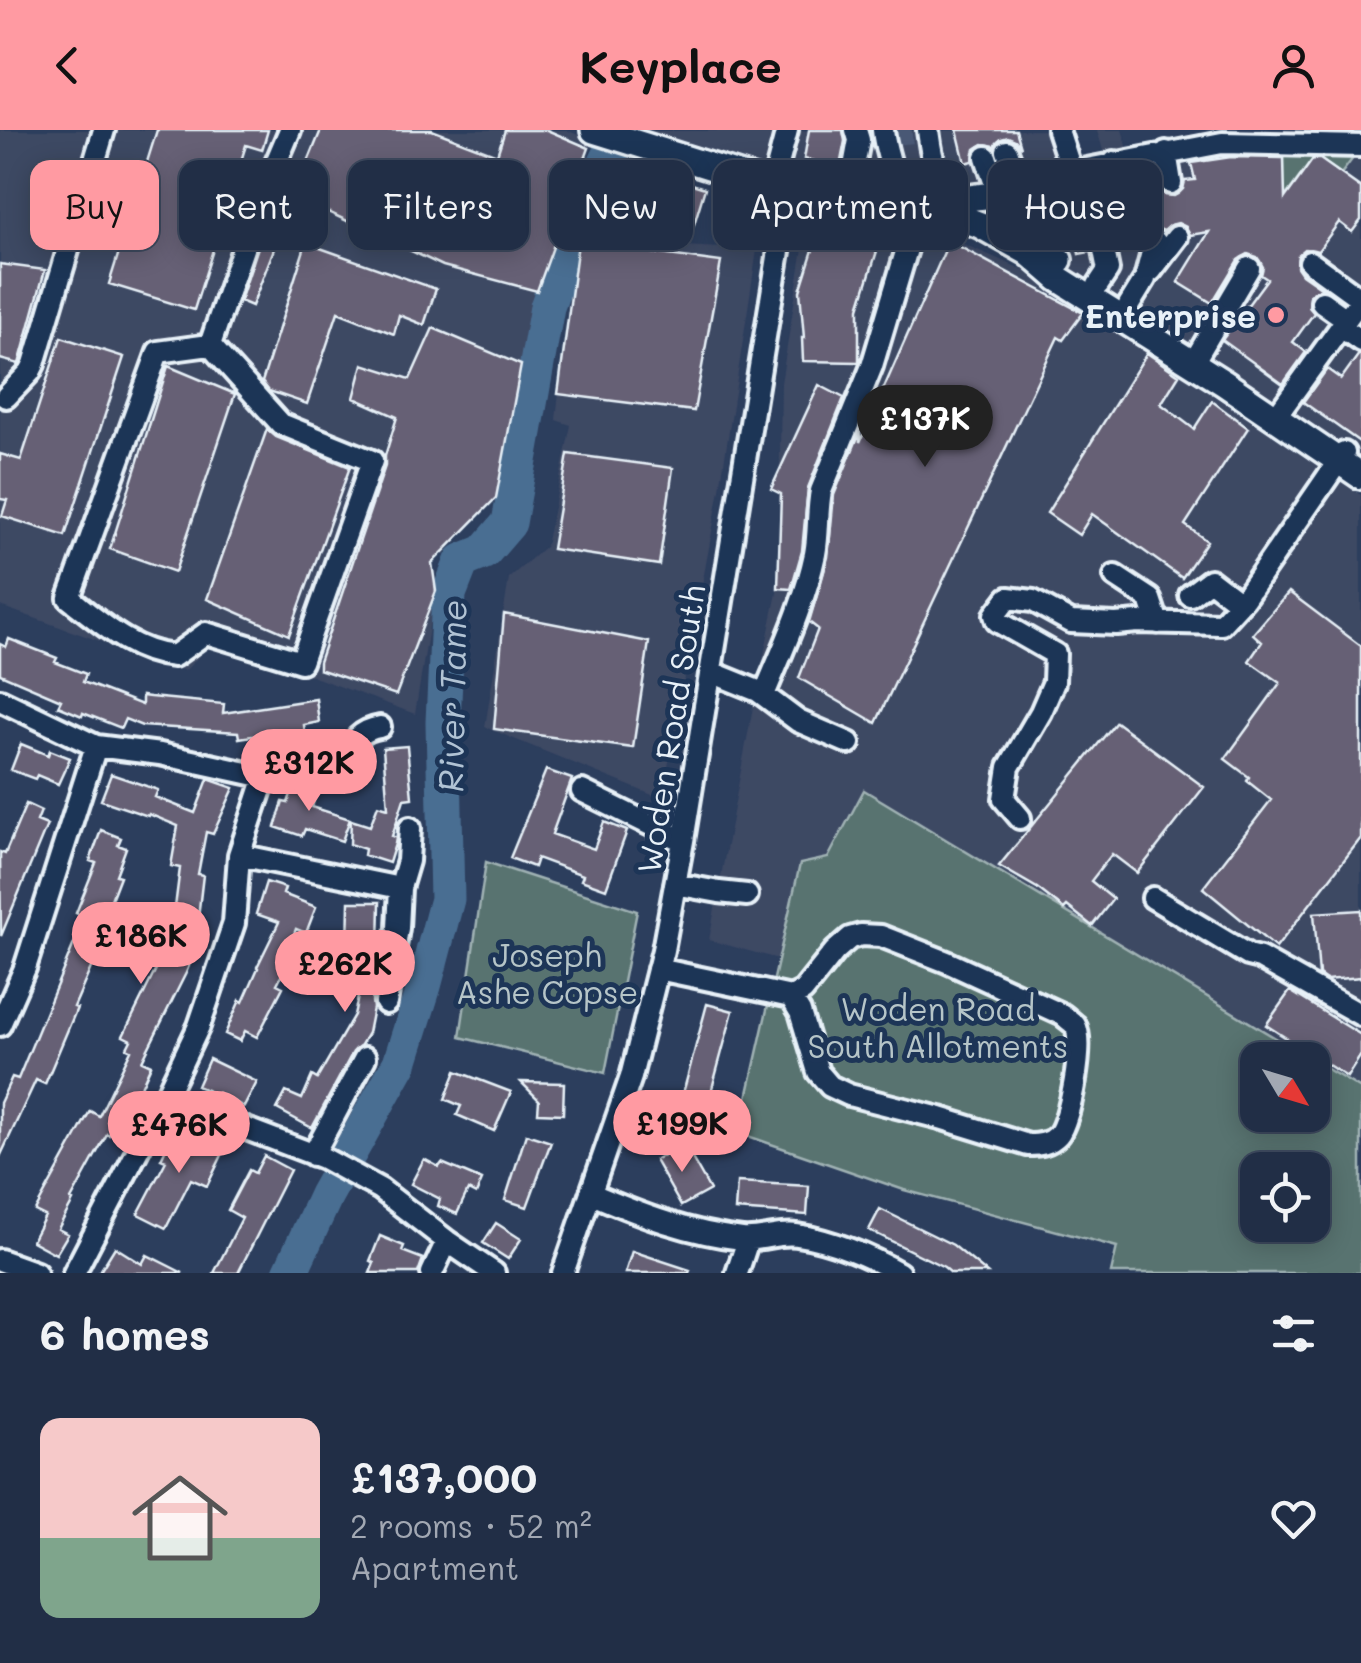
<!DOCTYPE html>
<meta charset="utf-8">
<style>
:root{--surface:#212e46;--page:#2d3a51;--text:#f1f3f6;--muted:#a2a8b3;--line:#3e4a5f;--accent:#ff9aa2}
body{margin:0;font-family:Mali,sans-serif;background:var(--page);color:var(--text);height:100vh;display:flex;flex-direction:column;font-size:38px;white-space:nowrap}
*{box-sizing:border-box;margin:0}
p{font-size:32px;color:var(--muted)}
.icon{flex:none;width:55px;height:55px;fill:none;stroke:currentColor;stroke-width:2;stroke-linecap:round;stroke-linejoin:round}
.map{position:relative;height:1143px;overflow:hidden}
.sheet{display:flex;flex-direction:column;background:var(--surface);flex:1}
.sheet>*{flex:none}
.guide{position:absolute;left:30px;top:30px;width:1302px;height:90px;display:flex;gap:20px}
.needle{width:65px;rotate:128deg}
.fabs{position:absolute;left:1240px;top:912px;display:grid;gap:20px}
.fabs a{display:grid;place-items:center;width:90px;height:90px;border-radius:20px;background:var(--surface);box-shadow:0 5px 25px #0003,0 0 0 2px var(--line);font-size:50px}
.price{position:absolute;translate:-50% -85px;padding:0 22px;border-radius:35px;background:var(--accent);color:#111;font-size:32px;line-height:65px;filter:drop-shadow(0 2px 5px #0008)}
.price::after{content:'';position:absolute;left:50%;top:60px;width:30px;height:22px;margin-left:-15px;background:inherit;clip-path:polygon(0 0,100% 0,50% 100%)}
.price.active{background:#222;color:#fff}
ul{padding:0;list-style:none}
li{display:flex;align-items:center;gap:30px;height:250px;padding:0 40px}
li+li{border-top:2px solid var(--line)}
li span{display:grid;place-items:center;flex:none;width:280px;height:200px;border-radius:20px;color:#555}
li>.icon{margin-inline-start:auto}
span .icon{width:120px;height:120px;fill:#fffc;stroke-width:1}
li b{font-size:42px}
h2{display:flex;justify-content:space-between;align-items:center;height:120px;padding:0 40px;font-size:42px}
.pill{padding:0 35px;border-radius:20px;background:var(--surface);box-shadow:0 5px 25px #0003,0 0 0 2px var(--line);font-size:35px;line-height:90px}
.pill.active{background:var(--accent);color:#111}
header{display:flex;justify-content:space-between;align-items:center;height:130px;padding:0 40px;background:var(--accent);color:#111;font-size:45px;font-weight:800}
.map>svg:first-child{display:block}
.built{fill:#3d4864}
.green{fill:#587370;stroke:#a0b2b4;stroke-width:2.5;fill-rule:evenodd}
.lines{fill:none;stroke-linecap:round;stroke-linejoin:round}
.river{stroke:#4a6e92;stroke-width:35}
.building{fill:#666175;stroke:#e8f1f8;stroke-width:2.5}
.minor-tunnel{stroke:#485974;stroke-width:20;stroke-dasharray:20 10;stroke-linecap:butt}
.minor-casing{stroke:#e8f1f8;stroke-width:28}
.major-casing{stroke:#e8f1f8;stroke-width:32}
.minor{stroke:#1d3557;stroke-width:20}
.major{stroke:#1d3557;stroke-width:25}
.poi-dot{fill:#ff9aa2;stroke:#1d3557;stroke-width:4}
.labels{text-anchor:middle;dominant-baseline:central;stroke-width:10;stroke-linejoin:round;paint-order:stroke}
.poi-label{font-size:32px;font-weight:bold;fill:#e8f1f8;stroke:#1d3557;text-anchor:end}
.street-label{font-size:32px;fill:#e8f1f8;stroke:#1d3557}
.park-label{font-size:32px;fill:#b6c5c8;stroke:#1d3557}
.water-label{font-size:35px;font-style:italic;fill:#b1c3d4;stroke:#1d3557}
</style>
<header><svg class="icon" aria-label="back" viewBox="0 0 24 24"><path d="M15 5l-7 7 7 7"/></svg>Keyplace<svg class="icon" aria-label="person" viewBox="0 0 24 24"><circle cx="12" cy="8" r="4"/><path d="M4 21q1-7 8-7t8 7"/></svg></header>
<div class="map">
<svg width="1361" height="1143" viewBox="0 0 1361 1143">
<rect width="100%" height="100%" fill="#2c3e5d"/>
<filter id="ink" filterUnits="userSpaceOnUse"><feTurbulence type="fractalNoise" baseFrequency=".01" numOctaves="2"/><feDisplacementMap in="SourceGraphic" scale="20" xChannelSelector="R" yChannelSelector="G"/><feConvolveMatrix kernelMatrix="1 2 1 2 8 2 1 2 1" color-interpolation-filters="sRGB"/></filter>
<g filter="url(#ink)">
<path class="built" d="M0,0H566L593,11L534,175L496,368L432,433L434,466L415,584L214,510L185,541L0,476Z
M1071,0L1082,39L1107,34L1097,0H1122L1131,28L1222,12V0H1361V340L1072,148L1029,85L991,73L987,81L956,70H921L791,47L644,1Z
M823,80L933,101L1031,143L1361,365V959L865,660L828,728L800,735L778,829L709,810L753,577L778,458L781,253L805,106Z
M575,110L757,120L720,359L662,669L485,597L509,448L546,416L571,295L556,290Z"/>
<path class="green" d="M1315,25L1353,28L1341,44L1315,26L1251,113L1284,61V26Z
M864,660L1312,930H1258V985H1312V930L1361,959V1143H1111L1117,1117L904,1060L739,1003L800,734L828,728ZM1258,1040H1312V1095H1258Z
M486,732L637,781L605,943L460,907Z"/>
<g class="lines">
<path class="river" d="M290,1143L326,1065L400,933L424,856L447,769L443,592L449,464L462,431L484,422L509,393L547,177L583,80L622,0"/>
</g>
<path class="building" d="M157,0H268L262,20L246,15L194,180L109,154Z
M321,0H432L497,25L505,0H547L589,18L537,161L443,136L294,66Z
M809,0H843L845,11L840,36L804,29Z
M957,0H1016L1021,17L1015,10L1008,7L1001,9L994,16L983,14L975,19L973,31L965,33Z
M1231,27L1284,28L1285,68L1313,29H1320L1361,58V90L1352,102L1339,92L1318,121L1305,119L1298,125L1297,137L1302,144L1322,158L1310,165L1309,177L1314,183L1293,212L1306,222L1283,254L1222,210L1267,149L1261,145L1263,137L1257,127L1248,124L1238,130L1212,173L1178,152L1209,102L1190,105L1186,97L1178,93L1171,95L1164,101L1152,98L1145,102L1140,113L1117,117L1114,110L1102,106L1094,110L1090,122L1079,124L1070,73L1107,65L1110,72L1122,76L1130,72L1134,60L1158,56L1165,65L1174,66L1183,59L1185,51L1195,50L1191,33Z
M621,32L705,58L692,101L608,75Z
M818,104L877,121L859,178V232L803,231L802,208H804L800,161Z
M262,105L277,111L252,176L240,171Z
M949,111L1083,183L1063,210L1058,207L876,593L799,548L818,499L809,492L828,427L834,365L860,302V312Z
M306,113L436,159L424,195L399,185L394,204L338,182L307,274L269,261L262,252Z
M578,113L721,132L694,281L558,264Z
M0,134L45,140L19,234L0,229Z
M433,198L521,235L496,368L432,433L436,461L396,565L319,539V532L385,336V326L397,287L354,268L363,234L410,249Z
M61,207L124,227L65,406L2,386L7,370L0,369V324L21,330Z
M1147,223L1179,245L1161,274L1194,299L1212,271L1248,298L1185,395L1207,411L1182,448L1092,384L1079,405L1047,383Z
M1359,224L1361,225V313L1303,272L1327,239L1341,249Z
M168,236L235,264L175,442L110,419Z
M819,255L844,268L808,358L802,421L791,459L778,458L781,364L771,359Z
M267,299L276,307L350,337L289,505L207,469Z
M568,324L673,338L659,435L552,419Z
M1289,462L1361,516V708L1276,818L1203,758L1271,670L1247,651L1249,647L1225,629L1280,553L1249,531L1262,512L1253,504Z
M504,484L649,512L633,618L494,599Z
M9,509L57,528L55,532L86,544L83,552L142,575V566L150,567L224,574L223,583L316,569L319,592L304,595L305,603L280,607L279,602L239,608L238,602L142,596L125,589L121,598L83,583L82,586L58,576L61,570L0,544V514L6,517Z
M1116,592L1204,657L1137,743L1112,724L1091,751L1113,769L1092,796L1067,776L1064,779L1037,758L999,736Z
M21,614L48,625L50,620L70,628L58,654L37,645L35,649L11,640Z
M407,616L412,668L404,669L392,706L396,708L395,714L389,733L364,725L365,719L350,714L351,690L370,696L378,675L388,678L383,618Z
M546,640L572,649L552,704L594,719L604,692L627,701L606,759L581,750L583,745L537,728L534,737L510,728Z
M111,644L158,660L155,667L195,683L208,649L234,658L213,704L206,702L198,744L203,745L195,813L198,814L186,843L142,931L151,935L128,986L121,983L109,1005L107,1004L71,1070L73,1071L58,1099L68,1104L56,1124L32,1111L45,1086L35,1081L90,981L99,986L131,920L127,918L131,910L123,906L171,809L180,738L171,736L178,696L149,684L148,686L101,670Z
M296,649L319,656L312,677L350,689L342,711L305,699L302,706L275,697L283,672L288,673Z
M26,674L41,681L37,691L47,695L1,806L0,722L5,724Z
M101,700L121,708L118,715L126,718L116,745L120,746L100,798L107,801L74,877L77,878L45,954L36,950L0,1027V973L12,947L18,949L85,787L76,783L96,733L90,731Z
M266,752L285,758L283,764L316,777L306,803L296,799L286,825L291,827L277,854L283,857L257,907L245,901L240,911L225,904L240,870L243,872L258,838L257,837L279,792L256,784Z
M349,772H380L379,817H381L372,871L373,878L368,903L361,915L353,922L312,998L277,979L286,962L302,969L312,946L317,949L354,885L359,862L352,861L359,818L348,817Z
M1361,780V847L1326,850L1319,845L1314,783Z
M1290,861L1361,905V925L1347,947L1266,895Z
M707,874L733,881L704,988L678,982Z
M209,929L257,952L244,977L218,963L217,965L197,956Z
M456,941L511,962L494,1001L457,985L461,976L445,969Z
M521,952L564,953L563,984L538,983L539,970Z
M174,1001L224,1021L207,1056L191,1049L166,1098L138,1084L166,1031L161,1029Z
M526,1004L551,1012L527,1077L505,1070Z
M684,1014L710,1060L681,1076L655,1030Z
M264,1026L290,1040L238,1143H214L242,1088L228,1080L249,1040L255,1043Z
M424,1029L439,1037L442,1033L482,1050L476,1064L468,1060L457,1084L438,1076L440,1069L411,1054Z
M737,1052L809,1056L807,1085L735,1080Z
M880,1079L953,1115L987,1143H951L944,1137L869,1100Z
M496,1093L521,1109L508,1129L483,1113Z
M380,1106L404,1116L402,1121L423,1129L418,1143H370L374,1133L370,1131Z
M115,1117L142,1134L147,1125L183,1143H99Z
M632,1121L690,1140L689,1143H625Z"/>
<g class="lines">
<path class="minor-tunnel" d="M892,5L916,3"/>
<defs>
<path id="minor" d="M883,0C885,23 897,44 894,66
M928,0C932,29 932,42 958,60L956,70
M1058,0L1073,46
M1007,21L1020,56
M1166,22L1171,53
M986,27L999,66
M1114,32L1120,62
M776,42L787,0
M850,58L859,10L856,0
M1008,65L1030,50L1222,13L1361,16
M1029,90L1047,67L1076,44
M1310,132L1361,169
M1151,141L1177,107
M1098,155L1108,140L1104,120
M1322,172L1346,189
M1129,175L1145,149L1155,111
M1341,197L1361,211
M210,215L281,294L372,331L301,532L206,503L174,526C132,522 101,493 69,468L158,222L210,215L258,75L290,0
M1193,233L1249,138
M6,267L30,242L34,234L104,0
M1275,288L1361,169
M1115,446L1150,469L1158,493
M1190,465L1210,450L1240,473
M711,542L758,561L798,591L849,613
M764,565C783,519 805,472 815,424C819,403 817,382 821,361L872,236L921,72
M0,570L96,616L160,624L265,647L239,725L234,793L199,896L165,968L74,1143
M265,647L274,628L323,643L337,644C353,622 350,602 380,597
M582,661L683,711
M1020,688L1004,669L1009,637L1041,582L1054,552L1055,524L997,491L995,485L1008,468L1033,471L1071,492L1116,494L1138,492L1221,494L1244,469L1344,323
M239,725L400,758
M675,754L719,762L747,765
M1153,768L1248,825L1260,828L1361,885
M658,839L791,867L803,861L835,821L850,808L861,805L881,806L947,832L1063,885C1064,886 1074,894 1075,895C1085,912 1070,991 1058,1005C1050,1014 1039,1015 1028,1015L940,988L849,965L830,956L818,942L800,882L791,867
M386,873L398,798L400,758L408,731L410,698
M0,895L25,838L96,616
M165,968L323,1028L380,1059L447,1111L494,1143
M313,1025L365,928
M592,1064C641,1085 689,1103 742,1109C760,1111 779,1102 797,1105C831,1110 870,1126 899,1143
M0,1130L36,1143
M432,1143L447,1111
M563,1143L631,947L663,820L683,711L791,47
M737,1143L748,1110"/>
<path id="major" d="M594,0L789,61L917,85L967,90L980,95L1028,122L1059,149L1224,253L1361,346
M921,70C931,70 942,70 952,70C972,69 1017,56 1027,78C1029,82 1029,88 1030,93C1034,109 1047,121 1059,130"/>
</defs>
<use href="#minor" class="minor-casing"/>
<use href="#major" class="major-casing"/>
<use href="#minor" class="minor"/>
<use href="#major" class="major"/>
</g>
</g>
<circle class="poi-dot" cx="1276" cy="185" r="10"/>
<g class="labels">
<g class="poi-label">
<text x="1256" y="185">Enterprise</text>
</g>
<g class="street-label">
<text transform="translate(670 599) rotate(-81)">Woden Road South</text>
</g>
<g class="park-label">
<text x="547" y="824">Joseph<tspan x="547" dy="37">Ashe Copse</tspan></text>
<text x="938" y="878">Woden Road<tspan x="938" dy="37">South Allotments</tspan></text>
</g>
<g class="water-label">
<text transform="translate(451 566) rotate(-89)">River Tame</text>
</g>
</g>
</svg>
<div class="fabs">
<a><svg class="needle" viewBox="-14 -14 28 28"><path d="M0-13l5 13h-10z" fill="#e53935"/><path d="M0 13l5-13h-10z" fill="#a2a8b3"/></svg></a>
<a><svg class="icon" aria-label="locate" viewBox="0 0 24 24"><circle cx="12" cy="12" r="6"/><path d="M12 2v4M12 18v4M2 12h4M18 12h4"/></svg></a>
</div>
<b class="price active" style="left:925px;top:340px">£137K</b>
<b class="price" style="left:309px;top:684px">£312K</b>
<b class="price" style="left:141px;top:857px">£186K</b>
<b class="price" style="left:345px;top:885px">£262K</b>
<b class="price" style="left:682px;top:1045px">£199K</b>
<b class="price" style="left:179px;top:1046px">£476K</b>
<div class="guide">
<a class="pill active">Buy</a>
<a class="pill">Rent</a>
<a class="pill">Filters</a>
<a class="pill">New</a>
<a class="pill">Apartment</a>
<a class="pill">House</a>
</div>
</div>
<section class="sheet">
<h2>6 homes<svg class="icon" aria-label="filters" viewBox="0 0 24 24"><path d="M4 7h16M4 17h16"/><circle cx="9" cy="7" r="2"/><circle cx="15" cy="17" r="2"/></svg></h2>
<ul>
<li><span style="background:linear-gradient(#f6c9c9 60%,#7fa58c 0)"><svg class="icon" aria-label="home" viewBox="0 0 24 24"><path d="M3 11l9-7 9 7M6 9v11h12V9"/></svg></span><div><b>£137,000</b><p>2 rooms · 52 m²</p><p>Apartment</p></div><svg class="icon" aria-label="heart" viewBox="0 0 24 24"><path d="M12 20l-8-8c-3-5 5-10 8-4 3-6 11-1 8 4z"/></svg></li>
</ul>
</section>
